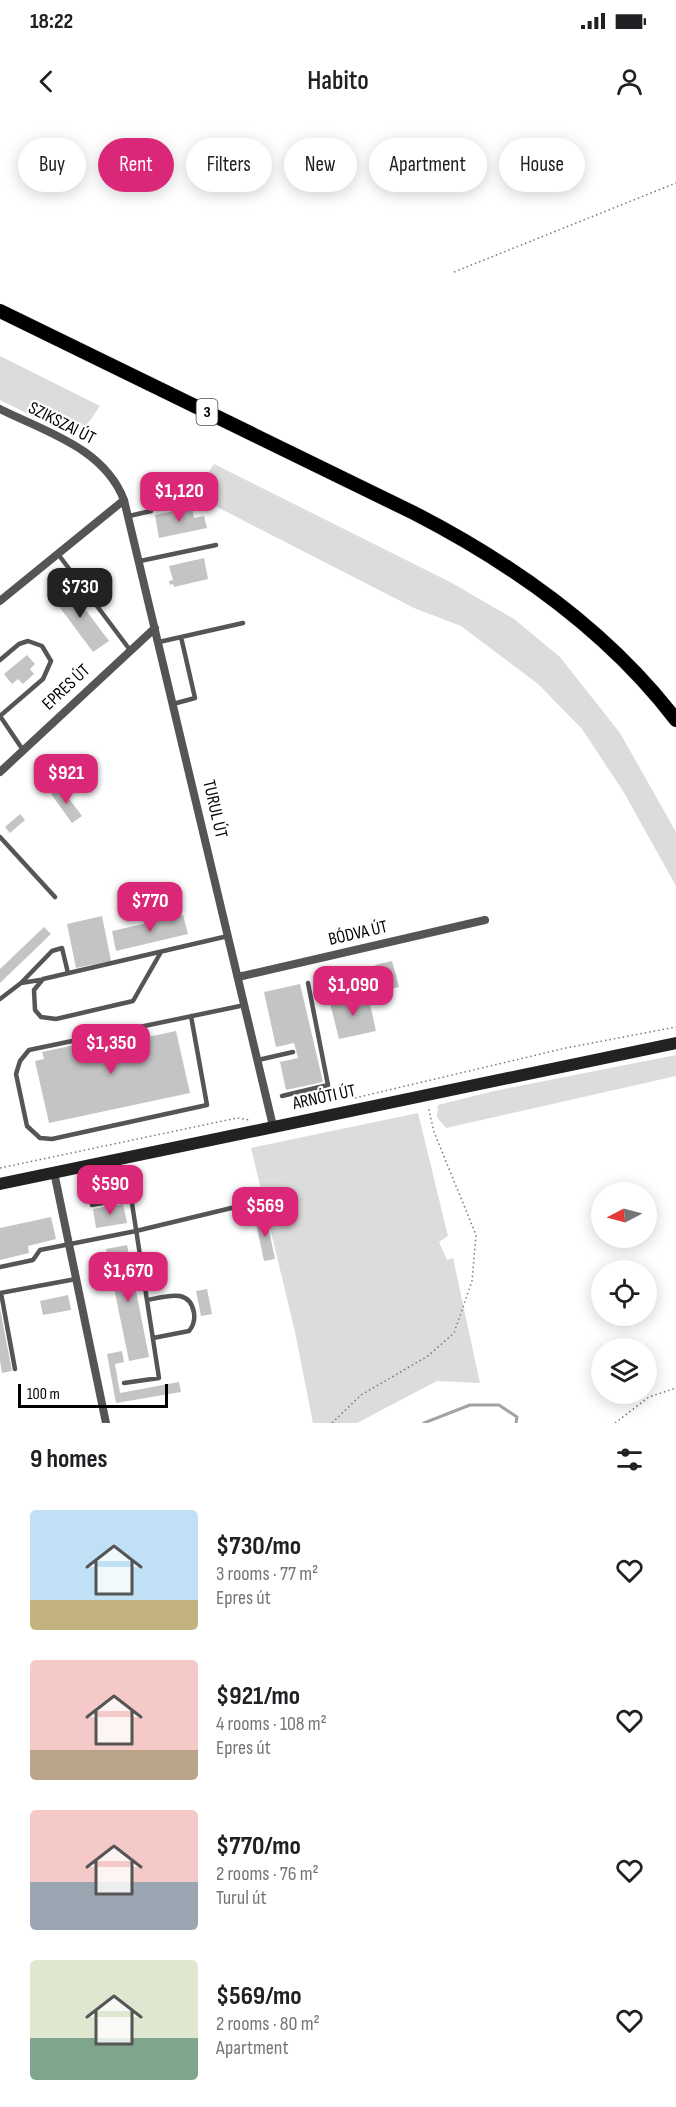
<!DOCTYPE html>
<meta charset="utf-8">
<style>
:root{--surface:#fff;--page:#f2f2f2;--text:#202124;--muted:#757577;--accent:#db2777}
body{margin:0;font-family:"Sofia Sans Condensed",sans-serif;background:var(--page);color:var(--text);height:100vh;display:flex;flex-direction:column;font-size:22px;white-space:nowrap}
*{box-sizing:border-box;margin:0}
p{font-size:20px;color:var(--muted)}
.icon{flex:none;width:33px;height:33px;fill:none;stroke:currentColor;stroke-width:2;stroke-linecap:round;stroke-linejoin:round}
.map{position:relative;height:1303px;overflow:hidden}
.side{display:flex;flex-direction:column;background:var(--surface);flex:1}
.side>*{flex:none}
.hud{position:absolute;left:18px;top:18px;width:640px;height:54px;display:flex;gap:12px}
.needle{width:39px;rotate:264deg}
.buttons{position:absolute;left:591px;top:1062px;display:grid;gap:12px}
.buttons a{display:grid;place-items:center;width:66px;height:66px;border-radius:50%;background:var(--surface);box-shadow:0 3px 15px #0003;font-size:30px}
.scale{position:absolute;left:18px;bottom:15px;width:150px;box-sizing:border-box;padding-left:6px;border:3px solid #000;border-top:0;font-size:16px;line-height:21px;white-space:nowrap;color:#000;-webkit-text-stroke:4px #fff;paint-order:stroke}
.price{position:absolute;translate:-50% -51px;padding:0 14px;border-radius:12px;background:var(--accent);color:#fff;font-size:20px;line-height:39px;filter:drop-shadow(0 2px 3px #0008)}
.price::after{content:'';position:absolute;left:50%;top:36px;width:18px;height:14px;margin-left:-9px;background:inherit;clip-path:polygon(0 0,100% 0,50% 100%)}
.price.current{background:#222;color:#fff}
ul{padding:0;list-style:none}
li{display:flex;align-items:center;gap:18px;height:150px;padding:0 30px}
li span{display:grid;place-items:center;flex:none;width:168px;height:120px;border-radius:6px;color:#555}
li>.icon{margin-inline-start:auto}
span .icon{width:72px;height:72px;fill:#fffc;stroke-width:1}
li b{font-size:26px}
h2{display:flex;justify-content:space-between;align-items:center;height:72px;padding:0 30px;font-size:26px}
.pill{padding:0 21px;border-radius:27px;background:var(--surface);box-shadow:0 3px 15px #0003;font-size:21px;line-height:54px}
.pill.current{background:var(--accent);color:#fff}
.status{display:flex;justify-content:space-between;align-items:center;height:42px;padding:0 30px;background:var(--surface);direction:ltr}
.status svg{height:16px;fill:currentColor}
header{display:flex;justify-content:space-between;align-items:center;height:78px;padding:0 30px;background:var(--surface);font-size:27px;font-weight:600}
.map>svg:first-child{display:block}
.green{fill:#dcdcdc}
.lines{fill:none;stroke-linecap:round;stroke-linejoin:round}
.stream{stroke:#a3a3a3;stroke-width:3}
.building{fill:#c4c4c4}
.primary-casing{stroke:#dbdbdb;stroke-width:15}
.path{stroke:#777;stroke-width:1.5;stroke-dasharray:1.5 3;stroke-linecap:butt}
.service{stroke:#555;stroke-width:4.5}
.minor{stroke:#555;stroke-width:8}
.secondary{stroke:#222;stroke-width:12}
.primary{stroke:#000;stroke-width:14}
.labels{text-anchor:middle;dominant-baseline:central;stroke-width:4.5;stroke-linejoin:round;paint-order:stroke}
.shield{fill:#fff;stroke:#4c4c4c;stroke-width:1.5}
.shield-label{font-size:16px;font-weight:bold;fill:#000}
.street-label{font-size:18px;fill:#000;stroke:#fff}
</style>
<div class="status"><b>18:22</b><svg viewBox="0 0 49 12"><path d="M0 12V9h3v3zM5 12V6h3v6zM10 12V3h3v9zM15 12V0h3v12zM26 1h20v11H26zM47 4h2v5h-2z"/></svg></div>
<header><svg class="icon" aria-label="back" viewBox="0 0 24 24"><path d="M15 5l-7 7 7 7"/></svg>Habito<svg class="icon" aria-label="person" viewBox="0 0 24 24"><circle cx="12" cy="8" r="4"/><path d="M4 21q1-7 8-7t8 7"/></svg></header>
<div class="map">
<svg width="676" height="1303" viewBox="0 0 676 1303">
<rect width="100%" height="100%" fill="#fff"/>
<path class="green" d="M0,236L100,286L84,309L65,312L0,280Z
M214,344L452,463L514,499L560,537L620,613L676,712V766L623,671L582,609L538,564L461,506L414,488L184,370L202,362Z
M676,935V956L446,1008L437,997L438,985L494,971Z
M418,993L448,1116L439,1122L447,1140L453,1138L480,1263L437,1261L357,1303H313L295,1212L251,1028Z"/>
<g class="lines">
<path class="stream" d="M424,1303L470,1285H499L517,1297L516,1303"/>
</g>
<path class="building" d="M192,387L194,398L204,396L207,408L159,418L155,395Z
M204,438L208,459L174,467L173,464L170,465L169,461L173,460L169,446Z
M67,465L109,521L93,532L52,477Z
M27,535L35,544L30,549L34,554L23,564L18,559L12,564L4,554Z
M60,667L82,696L72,703L51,674Z
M20,694L25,700L10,713L5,707Z
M183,795L188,814L116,831L112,811Z
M102,796L111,841L76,848L67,804Z
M44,807L51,814L0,863V849Z
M392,841L399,867L381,871L375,845Z
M300,864L323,962L286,970L280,942L298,938L294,923L276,927L264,872Z
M368,875L376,911L339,919L330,883Z
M176,911L190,973L49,1003L35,941L44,939L42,932L122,915L124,922Z
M123,1084L127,1103L96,1108L93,1089Z
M266,1096L275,1139L264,1141L255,1098Z
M51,1097L56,1119L28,1126L29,1133L0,1140V1108Z
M127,1125L149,1237L129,1241L106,1129Z
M207,1169L212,1194L201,1196L196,1171Z
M68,1175L71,1190L43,1195L40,1181Z
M0,1188L12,1251L2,1253L0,1241Z
M122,1231L124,1242L115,1244L120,1273L179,1262L181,1272L116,1283L107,1234Z"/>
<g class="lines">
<defs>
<path id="primary" d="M0,191L414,393C513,444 608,511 676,600"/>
</defs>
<use href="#primary" class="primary-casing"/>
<path class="path" d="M454,152L676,63
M355,978L566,928L676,907
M0,1048L237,998L250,1000
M332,1303L361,1275L428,1236L454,1213L472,1161L476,1115L434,1012L428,986
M615,1303L649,1277L676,1268"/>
<path class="service" d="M129,396L151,391
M58,434L130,530
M140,441L216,425
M159,522L243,503
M0,540L19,524L28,521L42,526L51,541L43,559L0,596
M173,584L195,578L181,517
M0,596L23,630
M0,717L55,777
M161,832L133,881L56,899L41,897L35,890L34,870L43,859L228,816
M21,863L52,831L62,828L68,853
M0,879L21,863L40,860
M191,896L207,985L52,1019L40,1018L27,1006L16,954L20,941L29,930L245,885
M258,940L293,932
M282,976L328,965L308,863
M92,1085L131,1077L159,1258L124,1263
M0,1147L33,1140L40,1130L136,1111L248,1084L252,1094
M0,1173L76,1159
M1,1173L15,1249
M147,1180C165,1177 190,1167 194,1193C195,1200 194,1205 189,1211L153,1218"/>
<path class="minor" d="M0,289C46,312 104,328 124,380L273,1006
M0,481L124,380
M0,652L155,508
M238,857L485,800
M54,1052L106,1303"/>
<path class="secondary" d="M0,1064L676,923"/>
<use href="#primary" class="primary"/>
</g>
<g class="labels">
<rect class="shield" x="196.5" y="279" width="21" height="26" rx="4.5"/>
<g class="shield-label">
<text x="207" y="292">3</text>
</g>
<g class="street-label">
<text transform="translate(62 303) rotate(27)">SZIKSZAI ÚT</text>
<text transform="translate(66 567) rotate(-43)">EPRES ÚT</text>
<text transform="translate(215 689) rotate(77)">TURUL ÚT</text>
<text transform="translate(358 813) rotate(-13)">BÓDVA ÚT</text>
<text transform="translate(324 977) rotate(-12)">ARNÓTI ÚT</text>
</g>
</g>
</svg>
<div class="buttons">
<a><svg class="needle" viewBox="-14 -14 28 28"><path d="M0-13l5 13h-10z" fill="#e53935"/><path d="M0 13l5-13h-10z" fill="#757577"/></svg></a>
<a><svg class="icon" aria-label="locate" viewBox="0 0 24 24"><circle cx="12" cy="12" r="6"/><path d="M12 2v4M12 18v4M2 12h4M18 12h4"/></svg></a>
<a><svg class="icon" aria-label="layers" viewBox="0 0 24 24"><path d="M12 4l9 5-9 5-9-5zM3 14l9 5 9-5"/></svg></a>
</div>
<div class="scale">100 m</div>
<b class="price" style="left:179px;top:403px">$1,120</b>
<b class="price current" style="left:80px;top:499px">$730</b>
<b class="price" style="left:66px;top:685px">$921</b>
<b class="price" style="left:150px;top:813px">$770</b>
<b class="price" style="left:353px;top:897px">$1,090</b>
<b class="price" style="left:111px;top:955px">$1,350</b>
<b class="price" style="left:110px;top:1096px">$590</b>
<b class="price" style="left:265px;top:1118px">$569</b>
<b class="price" style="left:128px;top:1183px">$1,670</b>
<div class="hud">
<a class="pill">Buy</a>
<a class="pill current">Rent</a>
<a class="pill">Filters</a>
<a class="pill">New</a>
<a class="pill">Apartment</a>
<a class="pill">House</a>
</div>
</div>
<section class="side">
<h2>9 homes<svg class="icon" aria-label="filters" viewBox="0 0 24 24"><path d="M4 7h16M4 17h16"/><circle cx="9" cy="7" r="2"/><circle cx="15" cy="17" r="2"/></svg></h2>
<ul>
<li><span style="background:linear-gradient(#bfe0f5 75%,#c2b280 0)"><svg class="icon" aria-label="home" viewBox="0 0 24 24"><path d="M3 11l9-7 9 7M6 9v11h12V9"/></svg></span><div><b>$730/mo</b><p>3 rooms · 77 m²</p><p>Epres út</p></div><svg class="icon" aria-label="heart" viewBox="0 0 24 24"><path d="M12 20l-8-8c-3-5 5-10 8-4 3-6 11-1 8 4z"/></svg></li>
<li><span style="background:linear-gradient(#f6c9c9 75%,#b9a48a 0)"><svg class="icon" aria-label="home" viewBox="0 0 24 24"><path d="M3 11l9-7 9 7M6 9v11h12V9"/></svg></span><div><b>$921/mo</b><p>4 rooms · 108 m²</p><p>Epres út</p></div><svg class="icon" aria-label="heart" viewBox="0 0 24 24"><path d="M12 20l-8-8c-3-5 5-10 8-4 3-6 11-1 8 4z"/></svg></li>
<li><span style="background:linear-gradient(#f6c9c9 60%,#9aa5b1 0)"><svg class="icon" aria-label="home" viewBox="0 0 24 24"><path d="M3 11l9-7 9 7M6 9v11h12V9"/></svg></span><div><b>$770/mo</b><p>2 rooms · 76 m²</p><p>Turul út</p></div><svg class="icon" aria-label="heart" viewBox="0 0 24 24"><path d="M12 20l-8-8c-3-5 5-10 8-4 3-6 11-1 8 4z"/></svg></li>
<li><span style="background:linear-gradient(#dfe7d0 65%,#7fa58c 0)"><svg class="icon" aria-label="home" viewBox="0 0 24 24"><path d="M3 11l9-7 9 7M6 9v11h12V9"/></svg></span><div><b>$569/mo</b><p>2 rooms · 80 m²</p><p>Apartment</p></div><svg class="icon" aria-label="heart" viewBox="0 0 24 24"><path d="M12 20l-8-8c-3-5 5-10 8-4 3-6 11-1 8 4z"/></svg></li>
</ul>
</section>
